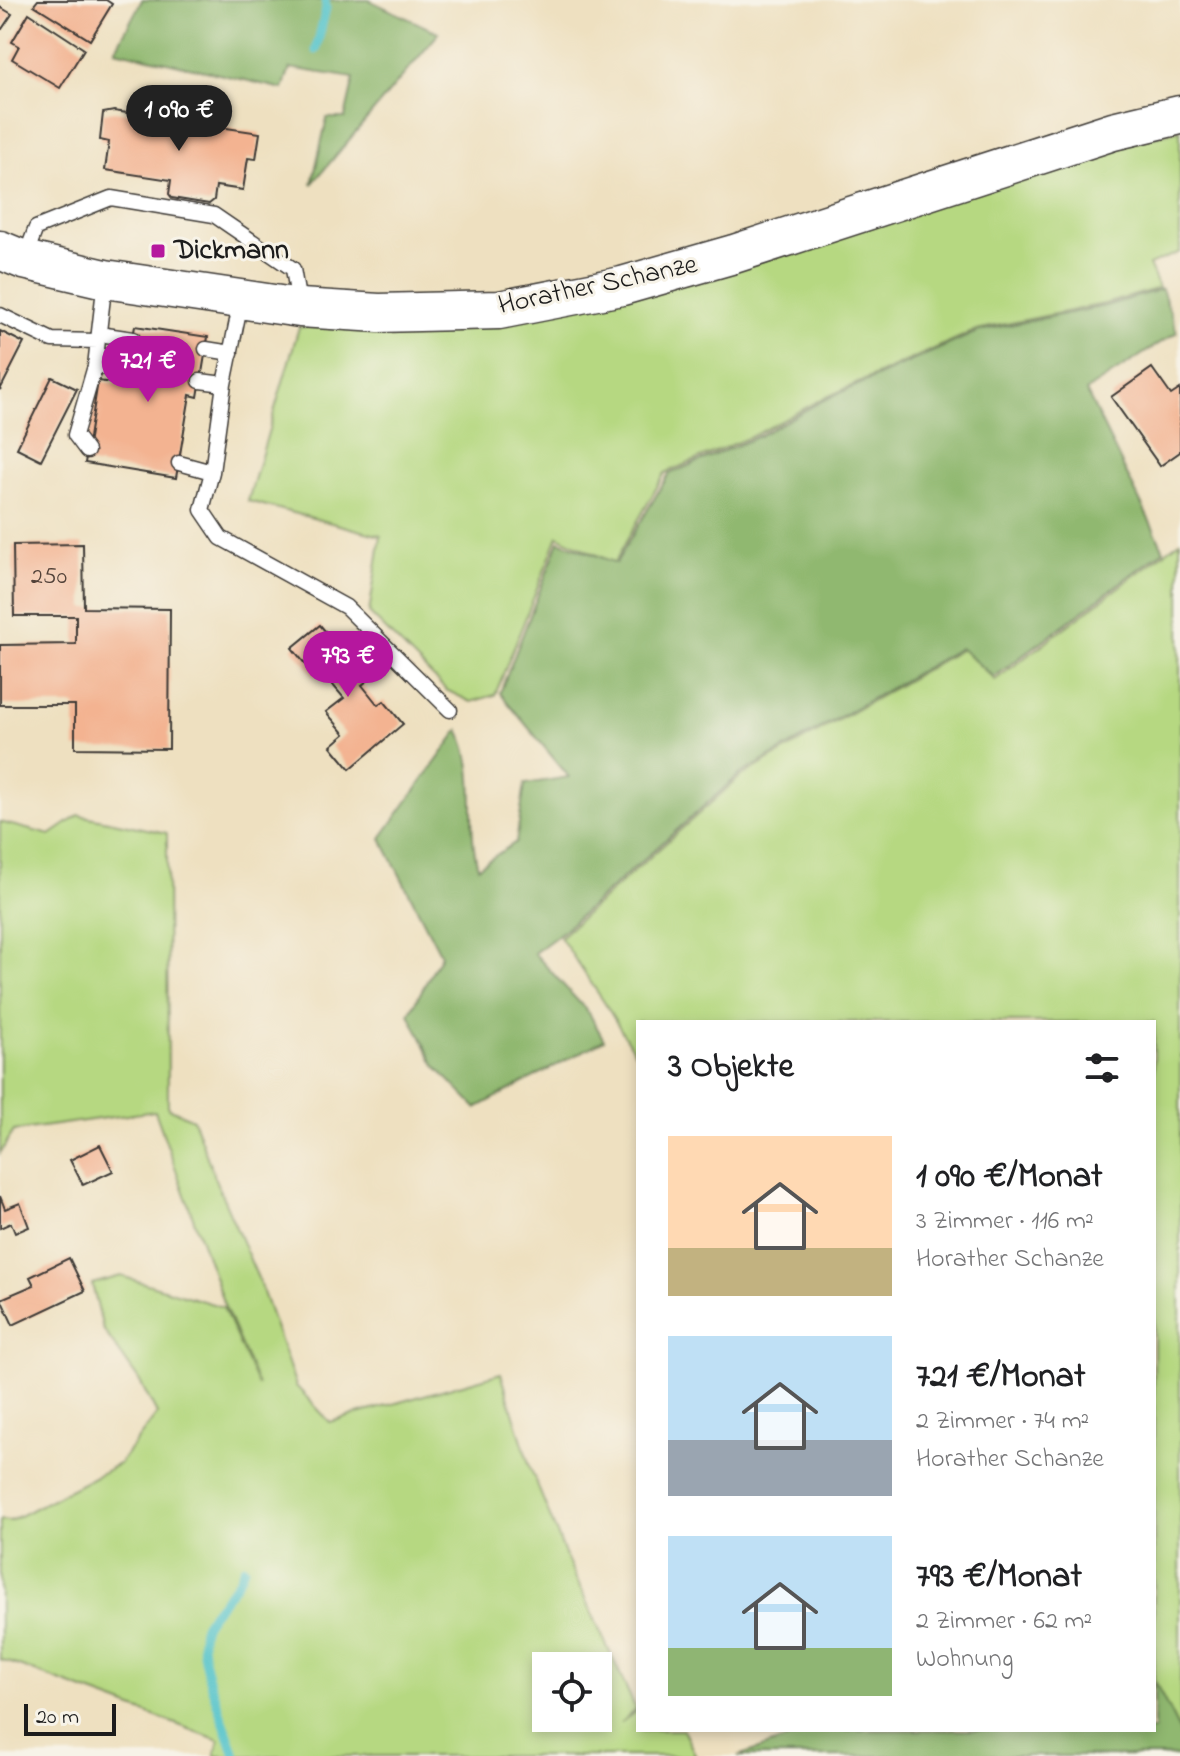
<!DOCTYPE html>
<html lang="de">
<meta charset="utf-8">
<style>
:root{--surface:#fff;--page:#f6f6f6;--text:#202124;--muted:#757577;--accent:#b5179e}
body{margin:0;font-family:"Indie Flower",sans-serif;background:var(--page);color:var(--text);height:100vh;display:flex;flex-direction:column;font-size:30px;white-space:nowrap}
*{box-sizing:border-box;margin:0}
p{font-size:26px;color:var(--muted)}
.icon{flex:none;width:44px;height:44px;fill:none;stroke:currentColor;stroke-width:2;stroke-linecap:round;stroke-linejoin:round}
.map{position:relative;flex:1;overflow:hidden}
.details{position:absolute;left:636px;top:1020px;width:520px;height:712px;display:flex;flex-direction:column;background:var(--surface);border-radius:0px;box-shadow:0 4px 12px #0003}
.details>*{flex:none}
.buttons{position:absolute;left:532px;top:1652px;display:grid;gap:16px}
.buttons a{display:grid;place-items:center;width:80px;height:80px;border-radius:0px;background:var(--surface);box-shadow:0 4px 12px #0003;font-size:40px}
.scale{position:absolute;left:24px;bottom:20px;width:92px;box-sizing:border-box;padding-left:8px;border:4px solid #1c1c1c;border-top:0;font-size:22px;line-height:28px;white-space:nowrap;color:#1c1c1c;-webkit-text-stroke:6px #f7f3e8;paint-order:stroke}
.price{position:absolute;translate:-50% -68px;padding:0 18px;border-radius:28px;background:var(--accent);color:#fff;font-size:26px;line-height:52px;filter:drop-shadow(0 2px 4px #0008)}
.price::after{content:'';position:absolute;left:50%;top:48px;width:24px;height:18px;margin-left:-12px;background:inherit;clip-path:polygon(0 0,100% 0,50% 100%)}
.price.current{background:#222;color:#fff}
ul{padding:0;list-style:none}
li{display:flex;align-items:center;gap:24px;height:200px;padding:0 32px}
li span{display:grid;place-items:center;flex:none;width:224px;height:160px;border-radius:0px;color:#555}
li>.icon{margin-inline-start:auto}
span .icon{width:96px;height:96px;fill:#fffc;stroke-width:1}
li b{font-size:34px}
h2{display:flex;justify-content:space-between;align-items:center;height:96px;padding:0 32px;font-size:34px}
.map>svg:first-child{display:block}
.green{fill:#b6d881;stroke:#697a4e;stroke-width:2;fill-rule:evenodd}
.forest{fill:#90b86f;stroke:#566a46;stroke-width:2}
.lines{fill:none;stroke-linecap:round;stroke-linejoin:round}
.stream{stroke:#56c4ca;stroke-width:9}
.building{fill:#f3b391}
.service-casing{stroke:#3c3935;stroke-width:17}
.secondary-casing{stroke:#3c3935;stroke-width:41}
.service{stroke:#fff;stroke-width:14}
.secondary{stroke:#fff;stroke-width:38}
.poi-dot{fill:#b5179e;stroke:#f7f3e8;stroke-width:3}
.labels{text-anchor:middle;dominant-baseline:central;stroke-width:6;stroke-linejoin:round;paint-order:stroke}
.number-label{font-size:24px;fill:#524239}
.poi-label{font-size:28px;font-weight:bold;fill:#1c1c1c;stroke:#f7f3e8;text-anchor:start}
.street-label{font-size:28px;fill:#1c1c1c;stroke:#f7f3e8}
</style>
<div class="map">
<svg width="1180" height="1756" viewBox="0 0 1180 1756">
<rect width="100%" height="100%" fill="#f7f3e8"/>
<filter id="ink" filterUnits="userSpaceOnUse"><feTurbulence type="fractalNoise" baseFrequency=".0125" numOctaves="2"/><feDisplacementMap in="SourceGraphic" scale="16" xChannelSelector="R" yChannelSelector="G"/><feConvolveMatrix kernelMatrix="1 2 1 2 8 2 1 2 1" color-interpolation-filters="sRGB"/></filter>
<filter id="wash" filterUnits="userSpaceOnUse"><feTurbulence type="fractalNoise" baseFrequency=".006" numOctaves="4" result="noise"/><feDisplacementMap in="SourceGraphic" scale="32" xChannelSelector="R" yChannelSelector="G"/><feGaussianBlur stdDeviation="1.8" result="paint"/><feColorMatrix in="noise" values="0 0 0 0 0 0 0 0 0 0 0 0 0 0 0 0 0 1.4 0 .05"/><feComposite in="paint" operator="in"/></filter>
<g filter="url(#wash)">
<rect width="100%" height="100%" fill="#eee0c0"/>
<path class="green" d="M1180,130V252L1149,265L1159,288L1104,304L976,330L820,400L757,434L665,473L614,563L558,536L495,695L471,702L446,690L369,613L381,536L248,501L299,327H380Z
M1180,541V1756L1154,1730V1022H638V1058L604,1002L560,937L740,777L962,649L995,680Z
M79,815L167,833L168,1108L193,1119L217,1184L258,1278L296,1386L330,1422L501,1373L530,1467L567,1559L636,1709L620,1723L638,1710V1730H683L696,1756H215L219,1740L0,1659V1520L10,1521L119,1464L157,1414L139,1380L103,1329L92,1284L121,1276L223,1307L258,1386L225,1307L155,1111L14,1131L0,1153V822L50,835ZM546,1666H598V1718H546Z"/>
<path class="forest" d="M142,0H369L439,33L312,184L327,118H345L354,78L290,68L283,89L115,50Z
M1162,289L1177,332L1086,391L1164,550L994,677L960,648L739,775L557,936L534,953L589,1013L604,1040L476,1108L436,1067L409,1014L441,955L381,838L459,730C481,774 465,821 478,867L516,842L525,784L569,777L500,693L559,541L616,563L669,474L759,436L822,401L979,331L1105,306Z
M1154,1680L1180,1732V1756H738L814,1730H1154Z"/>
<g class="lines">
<path class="stream" d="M316,50L326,8L325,0
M235,1756C228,1728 191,1649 205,1624C217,1604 236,1591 244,1568"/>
</g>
<g id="blocks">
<path class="building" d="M38,0H106L112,4L90,40L34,5Z
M0,7L12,14L2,29L0,28Z
M29,13L84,49L60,88L12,59L19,46L12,42Z
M114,111L260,133L256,159L248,158L243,190L216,186L214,200L209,204L172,198L169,194L171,180L105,170L109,142L100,140L103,113Z
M135,326L208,337L198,397L190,395L176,478L85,463L98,381L125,385Z
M0,331L24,343L0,390Z
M1152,368L1171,395L1180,389V452L1160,466L1111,397Z
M52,377L77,389L41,460L17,448Z
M83,544L84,608L170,609L169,749L75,748V705H0V645L76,644V616H14L13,545Z
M320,625L367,681L362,685L378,705L384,701L403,724L350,769L331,746L345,734L326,712L344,698L321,671L315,676L292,648Z
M100,1145L113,1171L83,1185L70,1160Z
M0,1196L5,1209L20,1203L29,1227L15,1233L11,1223L0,1228Z
M69,1258L85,1291L13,1325L1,1299L34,1285L30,1277Z"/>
</g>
</g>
<g filter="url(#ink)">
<use href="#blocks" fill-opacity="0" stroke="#3c3935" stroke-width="2"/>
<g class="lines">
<defs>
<path id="service" d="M25,257L36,228L111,198L214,215L293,269L299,304
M105,280L95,366L128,371
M241,301L224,384L212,472L202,510L221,538L346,607L450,710
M0,315L52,340L98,341
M99,334L133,339
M206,349L231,353
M200,381L224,384
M87,451L75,435L95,366
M179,463L212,472"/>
<path id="secondary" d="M0,250L24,260L105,279L300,308L379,313L499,310L622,286L734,254L1113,131L1180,115"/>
</defs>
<use href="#service" class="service-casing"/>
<use href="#secondary" class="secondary-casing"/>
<use href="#service" class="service"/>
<use href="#secondary" class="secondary"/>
</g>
</g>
<rect class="poi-dot" x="150" y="243" width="16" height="16" rx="4"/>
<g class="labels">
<g class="number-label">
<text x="49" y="577">250</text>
</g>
<g class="poi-label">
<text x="174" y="251">Dickmann</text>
</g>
<g class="street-label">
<text transform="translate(598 286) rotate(-12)">Horather Schanze</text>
</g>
</g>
</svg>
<div class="buttons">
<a><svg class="icon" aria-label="locate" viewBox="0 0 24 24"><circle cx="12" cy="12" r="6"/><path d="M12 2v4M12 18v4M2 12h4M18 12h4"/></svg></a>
</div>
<div class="scale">20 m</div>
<b class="price current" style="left:179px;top:153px">1 090 €</b>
<b class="price" style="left:148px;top:404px">721 €</b>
<b class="price" style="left:348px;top:699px">793 €</b>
<section class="details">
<h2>3 Objekte<svg class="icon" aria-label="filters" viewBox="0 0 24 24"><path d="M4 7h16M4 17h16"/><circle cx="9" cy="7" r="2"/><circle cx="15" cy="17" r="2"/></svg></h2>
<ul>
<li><span style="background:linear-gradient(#ffd9b3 70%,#c2b280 0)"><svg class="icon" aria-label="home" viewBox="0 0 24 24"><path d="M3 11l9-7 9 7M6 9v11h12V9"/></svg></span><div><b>1 090 €/Monat</b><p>3 Zimmer · 116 m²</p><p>Horather Schanze</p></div></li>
<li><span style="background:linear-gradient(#bfe0f5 65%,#9aa5b1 0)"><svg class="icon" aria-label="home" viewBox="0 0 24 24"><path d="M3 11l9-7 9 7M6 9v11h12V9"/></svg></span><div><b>721 €/Monat</b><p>2 Zimmer · 74 m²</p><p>Horather Schanze</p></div></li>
<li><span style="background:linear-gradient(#bfe0f5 70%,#8fb573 0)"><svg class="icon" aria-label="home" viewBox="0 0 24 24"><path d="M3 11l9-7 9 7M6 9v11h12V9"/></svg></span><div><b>793 €/Monat</b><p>2 Zimmer · 62 m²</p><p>Wohnung</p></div></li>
</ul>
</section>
</div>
